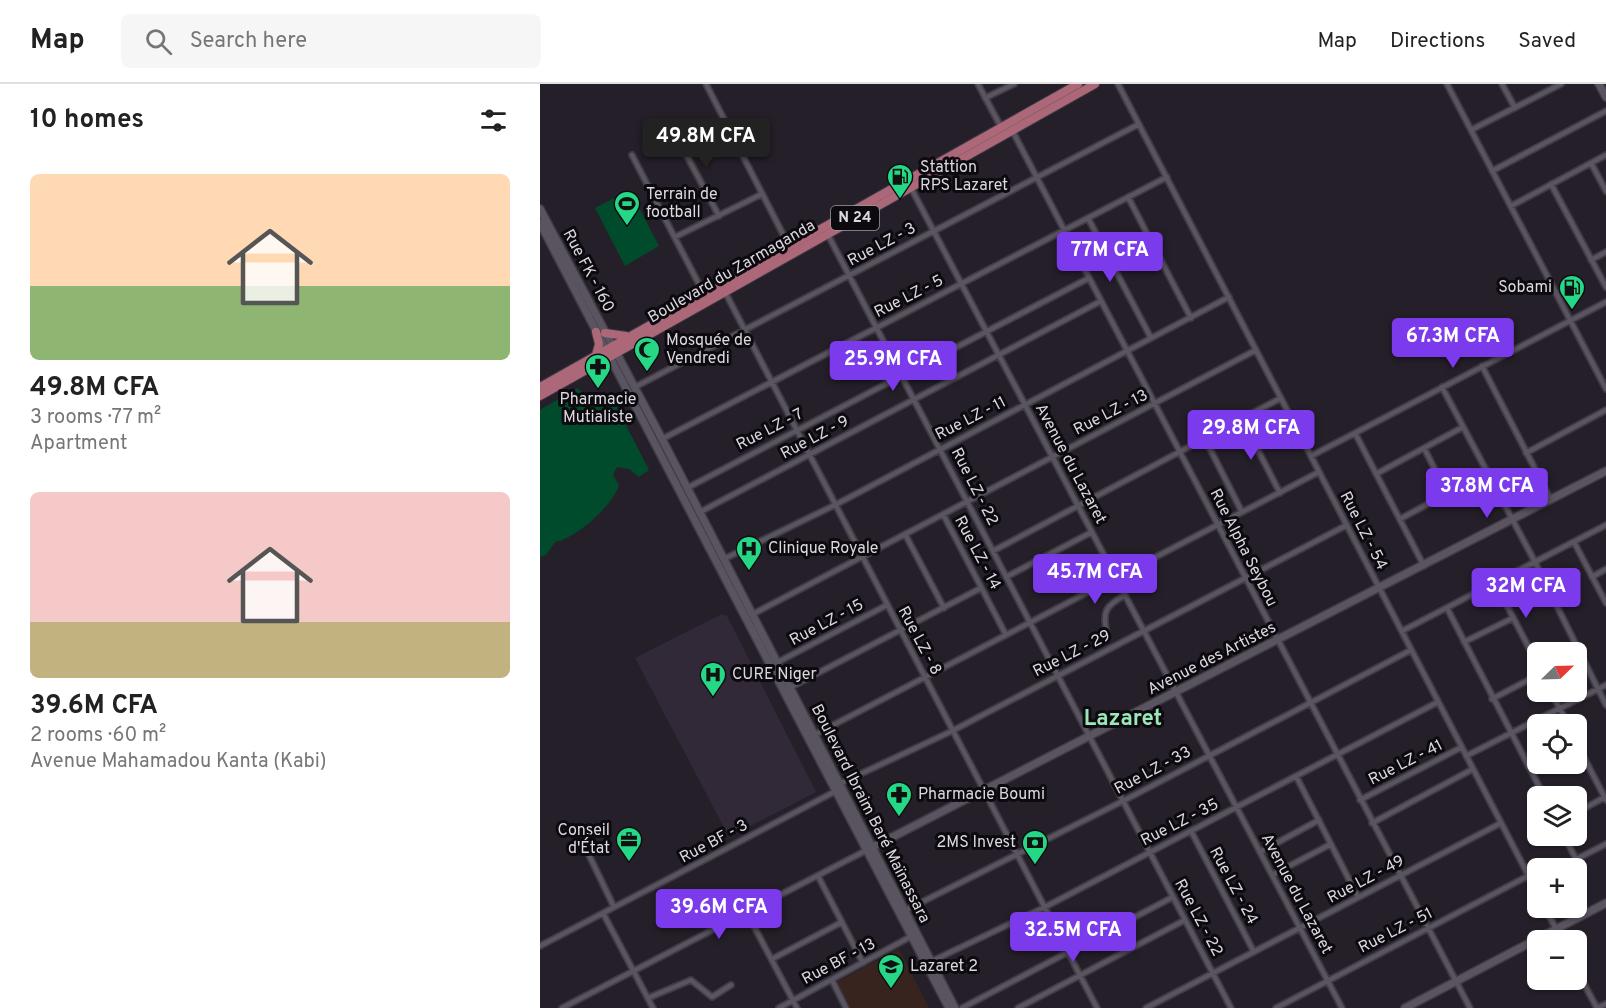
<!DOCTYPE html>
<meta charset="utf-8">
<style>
:root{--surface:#fff;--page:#f6f6f6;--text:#222;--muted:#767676;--line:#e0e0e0;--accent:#7c3aed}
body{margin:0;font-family:Overpass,sans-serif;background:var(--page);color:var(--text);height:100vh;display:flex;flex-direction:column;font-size:22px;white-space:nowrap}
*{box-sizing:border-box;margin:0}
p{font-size:20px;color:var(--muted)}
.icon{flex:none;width:33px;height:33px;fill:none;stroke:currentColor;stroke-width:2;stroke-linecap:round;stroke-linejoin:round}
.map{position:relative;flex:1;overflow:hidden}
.sheet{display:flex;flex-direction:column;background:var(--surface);width:540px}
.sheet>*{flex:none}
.needle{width:39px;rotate:67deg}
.buttons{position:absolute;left:987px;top:558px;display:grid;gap:12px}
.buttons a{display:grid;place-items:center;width:60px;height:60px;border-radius:9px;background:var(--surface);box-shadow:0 2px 4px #0004;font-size:30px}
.price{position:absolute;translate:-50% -51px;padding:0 14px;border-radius:6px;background:var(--accent);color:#fff;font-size:20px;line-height:39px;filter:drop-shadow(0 2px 3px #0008)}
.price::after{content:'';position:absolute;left:50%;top:36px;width:18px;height:14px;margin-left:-9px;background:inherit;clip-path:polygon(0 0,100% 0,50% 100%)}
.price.selected{background:#222;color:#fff}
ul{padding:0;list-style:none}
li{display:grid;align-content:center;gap:12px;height:318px;padding:0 30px}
li span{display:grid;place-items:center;height:186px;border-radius:9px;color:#555}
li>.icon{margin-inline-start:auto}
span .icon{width:108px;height:108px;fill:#fffc;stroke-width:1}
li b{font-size:26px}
h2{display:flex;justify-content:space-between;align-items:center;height:72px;padding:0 30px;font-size:26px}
header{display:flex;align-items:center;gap:36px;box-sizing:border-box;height:84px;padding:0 30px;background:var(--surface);border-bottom:2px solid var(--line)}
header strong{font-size:28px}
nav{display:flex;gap:33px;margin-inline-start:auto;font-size:21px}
.search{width:420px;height:54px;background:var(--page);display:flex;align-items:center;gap:15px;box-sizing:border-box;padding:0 21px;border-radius:9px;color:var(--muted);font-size:22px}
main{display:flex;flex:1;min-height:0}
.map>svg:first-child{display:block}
.education{fill:#37241f}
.medical{fill:#312937}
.green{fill:#004b2c}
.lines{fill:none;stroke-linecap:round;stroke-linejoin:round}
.street-casing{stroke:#3f3b43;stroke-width:8}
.secondary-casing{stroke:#3f3b43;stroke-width:10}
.primary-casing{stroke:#3f3b43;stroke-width:10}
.street{stroke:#5a5460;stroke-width:4.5}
.secondary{stroke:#5a5460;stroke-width:7}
.primary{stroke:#ac6779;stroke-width:8}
.labels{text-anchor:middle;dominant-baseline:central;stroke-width:6;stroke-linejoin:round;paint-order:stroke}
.shield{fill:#0d0a0f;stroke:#9d9aa1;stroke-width:1.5}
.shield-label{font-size:15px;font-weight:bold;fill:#dbd8df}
.poi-label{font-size:16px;fill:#dbd8df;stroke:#0d0a0f;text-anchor:start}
.street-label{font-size:16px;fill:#dbd8df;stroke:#0d0a0f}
.district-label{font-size:22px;font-weight:bold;fill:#9be7b8;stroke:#0d0a0f}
</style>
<header>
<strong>Map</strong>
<div class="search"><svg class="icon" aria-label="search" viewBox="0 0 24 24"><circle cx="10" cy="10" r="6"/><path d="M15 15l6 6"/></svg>Search here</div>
<nav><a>Map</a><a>Directions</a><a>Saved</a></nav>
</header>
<main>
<section class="sheet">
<h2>10 homes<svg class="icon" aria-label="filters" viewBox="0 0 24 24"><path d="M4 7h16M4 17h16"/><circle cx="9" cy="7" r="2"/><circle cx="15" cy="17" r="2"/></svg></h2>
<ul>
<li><span style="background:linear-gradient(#ffd9b3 60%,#8fb573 0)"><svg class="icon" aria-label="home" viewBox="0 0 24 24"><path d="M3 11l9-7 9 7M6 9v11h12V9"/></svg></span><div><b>49.8M CFA</b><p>3 rooms · 77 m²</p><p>Apartment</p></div></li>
<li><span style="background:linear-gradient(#f6c9c9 70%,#c2b280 0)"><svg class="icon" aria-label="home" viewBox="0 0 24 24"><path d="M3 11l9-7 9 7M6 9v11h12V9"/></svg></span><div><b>39.6M CFA</b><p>2 rooms · 60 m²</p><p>Avenue Mahamadou Kanta (Kabi)</p></div></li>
</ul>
</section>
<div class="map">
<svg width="1066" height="924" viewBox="0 0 1066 924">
<rect width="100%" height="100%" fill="#251f2a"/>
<path class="education" d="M359,865L389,924H311L297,898Z"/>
<path class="medical" d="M182,530L187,532L276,708L189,753L95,574Z"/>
<path class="green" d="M90,106L119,162L85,182L55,124Z
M37,304L52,316H73L109,386L99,393L89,385L77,383L73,391L79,401C73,421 37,454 15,458L6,471L0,473V326Z"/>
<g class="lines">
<defs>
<path id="street" d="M166,0L249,162
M438,0L461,43
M578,0L998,810
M907,0L1066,305
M962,0L975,24
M445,14L474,0
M472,46L930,924
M931,46L1021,0
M134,48L179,132
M92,71L164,210
M1051,79L1066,107
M952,87L1066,27
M1011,100L1066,203
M370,102L802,924
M588,113L651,234
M971,122L1066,71
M548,134L611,254
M287,149L691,924
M135,153L222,110
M1051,176L1066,168
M184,206L557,924
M942,282L1011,416
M95,303L599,40
M902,303L995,478L1066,621
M702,335L740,409
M815,349L884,482
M122,355L627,93
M665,355L702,428
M884,364L907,409
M986,369L1066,326
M771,372L1066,218
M836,390L923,343
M147,404L549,194
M160,428L561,217
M403,430L466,551
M860,435L946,389
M365,450L404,524
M1034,458L1066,519
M453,467L741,314
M184,475L295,421L689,213
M466,493L552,448
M1052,493L1066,485
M955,499L998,581
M907,524L1004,712
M213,530L716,266
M862,547L1066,441
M567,550C562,528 565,522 585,511
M924,558L973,534
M238,578L347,521
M251,603L441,504
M1011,608L1028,640
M952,615L998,591
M274,651L779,388
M1036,658L1066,716
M926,672L1066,601
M990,684L999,680
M756,692L818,813
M299,700L412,647L807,441
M820,716L922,663
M1036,729L1065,713
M832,739L933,685
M36,744L74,823
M651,747L714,868
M1024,752L1036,775
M720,768L779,736
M1019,784L1066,760
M732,791L791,760
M278,792L323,879
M1005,824L1022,856
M364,827L583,717L871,566
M63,829L113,924
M207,829L257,924
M0,862L294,708
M232,875L302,838
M390,878L505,823L898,618
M1036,885L1057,924
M292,896L306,924
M108,914L151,896L172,913L191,901
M22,924L325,767
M239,924L370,853
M422,924L633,813
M478,924L645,836
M606,924L961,739
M736,924L988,792
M1057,924L1066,920"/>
<path id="secondary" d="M1059,0L1066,13
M0,125L122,355L415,924
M0,139L409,924
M327,766L1066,387
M865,924L1066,819"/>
<path id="primary" d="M65,249L86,252
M56,271L59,260L56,248
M0,303L538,0
M0,312L555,0"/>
</defs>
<use href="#street" class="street-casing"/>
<use href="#secondary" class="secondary-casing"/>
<use href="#primary" class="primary-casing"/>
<use href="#street" class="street"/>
<use href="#secondary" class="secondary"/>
<use href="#primary" class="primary"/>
</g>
<defs>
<symbol id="fuel-pin" viewBox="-11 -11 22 30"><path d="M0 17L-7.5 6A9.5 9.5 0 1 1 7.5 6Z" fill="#24d886" stroke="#0d0a0f"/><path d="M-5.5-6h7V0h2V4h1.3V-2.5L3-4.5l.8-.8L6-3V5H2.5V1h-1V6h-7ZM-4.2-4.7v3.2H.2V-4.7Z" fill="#111"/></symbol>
<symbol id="stadium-pin" viewBox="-11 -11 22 30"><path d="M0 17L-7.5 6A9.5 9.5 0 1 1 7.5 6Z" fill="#24d886" stroke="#0d0a0f"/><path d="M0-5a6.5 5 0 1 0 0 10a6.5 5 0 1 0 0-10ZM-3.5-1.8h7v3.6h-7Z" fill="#111"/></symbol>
<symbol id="mosque-pin" viewBox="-11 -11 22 30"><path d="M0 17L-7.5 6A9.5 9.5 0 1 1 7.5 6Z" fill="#24d886" stroke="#0d0a0f"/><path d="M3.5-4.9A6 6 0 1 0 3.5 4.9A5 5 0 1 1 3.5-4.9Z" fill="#111"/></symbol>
<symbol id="pharmacy-pin" viewBox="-11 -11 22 30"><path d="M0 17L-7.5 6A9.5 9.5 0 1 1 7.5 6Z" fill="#24d886" stroke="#0d0a0f"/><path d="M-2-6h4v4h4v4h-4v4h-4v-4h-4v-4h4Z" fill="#111"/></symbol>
<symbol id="hospital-pin" viewBox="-11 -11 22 30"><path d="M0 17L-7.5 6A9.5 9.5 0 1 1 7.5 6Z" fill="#24d886" stroke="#0d0a0f"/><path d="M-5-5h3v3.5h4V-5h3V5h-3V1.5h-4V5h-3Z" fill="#111"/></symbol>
<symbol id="office-pin" viewBox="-11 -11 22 30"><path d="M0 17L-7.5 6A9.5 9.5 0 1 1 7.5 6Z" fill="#24d886" stroke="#0d0a0f"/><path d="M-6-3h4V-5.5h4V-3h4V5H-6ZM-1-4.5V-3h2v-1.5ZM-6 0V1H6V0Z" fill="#111"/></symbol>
<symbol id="bank-pin" viewBox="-11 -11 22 30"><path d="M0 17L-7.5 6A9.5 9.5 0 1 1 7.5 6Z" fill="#24d886" stroke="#0d0a0f"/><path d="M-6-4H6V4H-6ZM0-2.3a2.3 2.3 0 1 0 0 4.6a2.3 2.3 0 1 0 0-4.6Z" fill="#111"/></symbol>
<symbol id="school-pin" viewBox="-11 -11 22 30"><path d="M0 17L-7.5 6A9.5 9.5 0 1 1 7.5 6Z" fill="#24d886" stroke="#0d0a0f"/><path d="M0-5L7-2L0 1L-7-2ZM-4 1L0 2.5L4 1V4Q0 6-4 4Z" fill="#111"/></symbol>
</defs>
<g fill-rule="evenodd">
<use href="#fuel-pin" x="345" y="78" width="30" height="40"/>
<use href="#stadium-pin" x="72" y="105" width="30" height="40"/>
<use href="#fuel-pin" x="1017" y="189" width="30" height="40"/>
<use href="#mosque-pin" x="92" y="251" width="30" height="40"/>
<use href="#pharmacy-pin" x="43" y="268" width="30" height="40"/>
<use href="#hospital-pin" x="194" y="450" width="30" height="40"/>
<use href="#hospital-pin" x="158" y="576" width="30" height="40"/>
<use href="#pharmacy-pin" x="344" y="696" width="30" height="40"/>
<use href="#office-pin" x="74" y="741" width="30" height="40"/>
<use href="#bank-pin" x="480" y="744" width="30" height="40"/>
<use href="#school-pin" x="336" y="868" width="30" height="40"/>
</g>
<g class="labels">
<rect class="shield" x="291" y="122" width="48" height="24" rx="4.5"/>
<g class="shield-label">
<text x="315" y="134">N 24</text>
</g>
<g class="poi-label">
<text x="380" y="84">Stattion<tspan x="380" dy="18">RPS Lazaret</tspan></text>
<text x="106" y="111">Terrain de<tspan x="106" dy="18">football</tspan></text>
<text x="1012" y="204" text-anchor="end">Sobami</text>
<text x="126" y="257">Mosquée de<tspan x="126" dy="18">Vendredi</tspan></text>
<text x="58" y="316" text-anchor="middle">Pharmacie<tspan x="58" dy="18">Mutialiste</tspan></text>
<text x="228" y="465">Clinique Royale</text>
<text x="192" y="591">CURE Niger</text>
<text x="378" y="711">Pharmacie Boumi</text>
<text x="70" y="747" text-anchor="end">Conseil<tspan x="70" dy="18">d'État</tspan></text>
<text x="476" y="759" text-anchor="end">2MS Invest</text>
<text x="370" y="883">Lazaret 2</text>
</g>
<g class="street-label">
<text transform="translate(342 161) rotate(-28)">Rue LZ - 3</text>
<text transform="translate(48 187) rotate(62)">Rue FK - 160</text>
<text transform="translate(192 188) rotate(-30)">Boulevard du Zarmaganda</text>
<text transform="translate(369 213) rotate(-27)">Rue LZ - 5</text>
<text transform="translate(571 329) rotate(-27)">Rue LZ - 13</text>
<text transform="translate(431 335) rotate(-27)">Rue LZ - 11</text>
<text transform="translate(230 346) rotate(-27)">Rue LZ - 7</text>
<text transform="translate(275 354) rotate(-28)">Rue LZ - 9</text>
<text transform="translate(530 380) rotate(62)">Avenue du Lazaret</text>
<text transform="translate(434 403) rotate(63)">Rue LZ - 22</text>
<text transform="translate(823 447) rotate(63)">Rue LZ - 54</text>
<text transform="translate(703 464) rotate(63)">Rue Alpha Seybou</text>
<text transform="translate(437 469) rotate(62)">Rue LZ - 14</text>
<text transform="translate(287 539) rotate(-28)">Rue LZ - 15</text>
<text transform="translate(379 557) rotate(62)">Rue LZ - 8</text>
<text transform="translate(532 570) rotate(-27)">Rue LZ - 29</text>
<text transform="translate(672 575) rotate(-27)">Avenue des Artistes</text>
<text transform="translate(866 679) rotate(-27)">Rue LZ - 41</text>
<text transform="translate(613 687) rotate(-28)">Rue LZ - 33</text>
<text transform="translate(330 730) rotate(63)">Boulevard Ibraim Baré Maïnassara</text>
<text transform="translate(640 739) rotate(-27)">Rue LZ - 35</text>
<text transform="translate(174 758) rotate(-28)">Rue BF - 3</text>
<text transform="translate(826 796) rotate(-28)">Rue LZ - 49</text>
<text transform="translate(693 802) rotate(62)">Rue LZ - 24</text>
<text transform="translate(756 810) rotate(62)">Avenue du Lazaret</text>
<text transform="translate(658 834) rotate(62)">Rue LZ - 22</text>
<text transform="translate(856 847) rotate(-27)">Rue LZ - 51</text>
<text transform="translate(299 878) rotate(-28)">Rue BF - 13</text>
</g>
<g class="district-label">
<text x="583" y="635">Lazaret</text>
</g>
</g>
</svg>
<div class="buttons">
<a><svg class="needle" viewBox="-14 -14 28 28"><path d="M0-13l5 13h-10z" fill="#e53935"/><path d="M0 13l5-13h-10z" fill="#767676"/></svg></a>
<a><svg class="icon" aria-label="locate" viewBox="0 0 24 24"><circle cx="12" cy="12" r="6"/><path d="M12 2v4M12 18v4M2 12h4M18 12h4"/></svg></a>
<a><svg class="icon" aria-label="layers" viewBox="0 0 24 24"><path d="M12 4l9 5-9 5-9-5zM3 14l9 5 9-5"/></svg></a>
<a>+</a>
<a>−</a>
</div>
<b class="price selected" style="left:166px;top:85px">49.8M CFA</b>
<b class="price" style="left:570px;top:199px">77M CFA</b>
<b class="price" style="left:913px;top:285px">67.3M CFA</b>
<b class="price" style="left:353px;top:308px">25.9M CFA</b>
<b class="price" style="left:711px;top:377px">29.8M CFA</b>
<b class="price" style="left:947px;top:435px">37.8M CFA</b>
<b class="price" style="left:555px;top:521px">45.7M CFA</b>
<b class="price" style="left:986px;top:535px">32M CFA</b>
<b class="price" style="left:179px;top:856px">39.6M CFA</b>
<b class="price" style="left:533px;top:879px">32.5M CFA</b>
</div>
</main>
